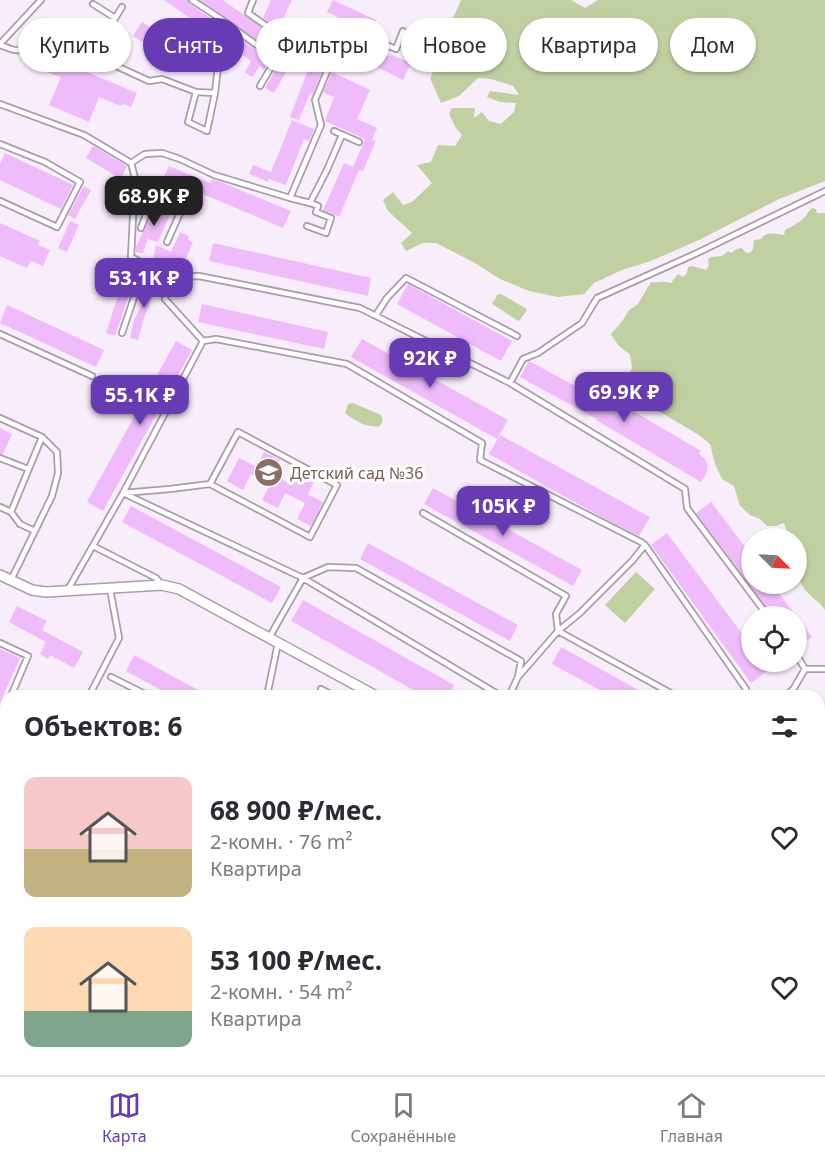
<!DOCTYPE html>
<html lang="ru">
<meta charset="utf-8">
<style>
:root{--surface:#fff;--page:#f7f7f7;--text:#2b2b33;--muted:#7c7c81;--line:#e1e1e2;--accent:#663bb3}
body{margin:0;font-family:"Noto Sans",sans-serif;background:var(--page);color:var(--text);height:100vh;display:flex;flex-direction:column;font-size:22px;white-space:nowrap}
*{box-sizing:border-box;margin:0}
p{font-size:20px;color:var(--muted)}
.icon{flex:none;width:33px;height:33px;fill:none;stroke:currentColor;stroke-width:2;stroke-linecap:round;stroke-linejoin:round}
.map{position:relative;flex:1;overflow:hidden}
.details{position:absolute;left:0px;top:690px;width:825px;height:386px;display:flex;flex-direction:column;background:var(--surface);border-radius:18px 18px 0 0;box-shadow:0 2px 4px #0004}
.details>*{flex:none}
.top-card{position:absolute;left:18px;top:18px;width:789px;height:54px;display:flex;gap:12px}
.needle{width:39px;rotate:114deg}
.tools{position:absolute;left:741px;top:528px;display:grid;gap:12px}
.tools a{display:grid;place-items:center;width:66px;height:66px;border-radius:50%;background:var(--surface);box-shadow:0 2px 4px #0004;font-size:30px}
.price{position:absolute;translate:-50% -51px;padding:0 14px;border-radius:12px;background:var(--accent);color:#fff;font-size:20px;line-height:39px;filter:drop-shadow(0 2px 3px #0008)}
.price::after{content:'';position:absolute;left:50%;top:36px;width:18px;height:14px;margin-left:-9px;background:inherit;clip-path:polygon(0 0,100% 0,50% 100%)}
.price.current{background:#222;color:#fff}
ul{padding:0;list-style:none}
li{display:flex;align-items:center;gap:18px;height:150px;padding:0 24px}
li span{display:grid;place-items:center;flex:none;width:168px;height:120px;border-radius:12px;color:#555}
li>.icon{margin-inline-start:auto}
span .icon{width:72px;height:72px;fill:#fffc;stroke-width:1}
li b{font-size:26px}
h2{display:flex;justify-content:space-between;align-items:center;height:72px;padding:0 24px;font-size:26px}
.tag{padding:0 21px;border-radius:27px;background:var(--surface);box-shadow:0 2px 4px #0004;font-size:21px;line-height:54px}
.tag.current{background:var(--accent);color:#fff}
.dock{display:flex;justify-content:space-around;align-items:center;height:84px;border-top:2px solid var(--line);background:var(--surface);font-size:16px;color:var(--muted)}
.dock a{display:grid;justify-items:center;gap:3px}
.dock .current{color:var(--accent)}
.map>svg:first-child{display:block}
.green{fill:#c1d0a1}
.building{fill:#efbbfb}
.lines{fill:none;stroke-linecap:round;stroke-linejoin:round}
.lane-casing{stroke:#a89eab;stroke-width:8}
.street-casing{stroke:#a89eab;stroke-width:12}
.lane{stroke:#fff;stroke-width:4.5}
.street{stroke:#fff;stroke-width:9}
.labels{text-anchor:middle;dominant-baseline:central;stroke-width:6;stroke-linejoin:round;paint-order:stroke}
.education-label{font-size:16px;fill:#785e54;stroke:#fff;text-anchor:start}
</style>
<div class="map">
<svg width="825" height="1075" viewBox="0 0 825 1075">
<rect width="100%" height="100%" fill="#f8edfa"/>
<path class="green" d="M461,0H571L585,8L598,0H825V181L779,199L699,240L651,261L622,270L594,283L584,294L558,297L529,291L500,279L475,263L436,243H423L406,251L401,243L412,233L388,211L383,200L393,192L403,205L412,202L432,183L417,165L431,162L438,145L455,146L462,135L456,128L449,114L452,108H475L474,118L482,112L489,121L501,124L514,112L516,103L500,102L487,97L490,91L519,95L513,86L491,79L478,78L459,96L441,103L430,78L443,52L450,25Z
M812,208L816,209L817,213H825V610C819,601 814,600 808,593C793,578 796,558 796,538H789L784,523L776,526H767L760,519L750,515L740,506L734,486L722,479L715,464L710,444L699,435L643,402L634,393L629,386L627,377L632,368L630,354C621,349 616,343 611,334L623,320L629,310L638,304L651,282C660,283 661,280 671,283L678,274L683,277L687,273L688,267L692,266L706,270L709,265L708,259L711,257L722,256L728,251L731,253L737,249L742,248L745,252L750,253L753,249L754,240L761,239C766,231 776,234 784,235L785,230C792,227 801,221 806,216C808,213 809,210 812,208Z
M498,294H501L525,308L527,310L520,320L518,321L494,305L492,304Z
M353,403L381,415L383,420L380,426C369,429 353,420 345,413L348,404Z
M636,572L655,589L625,623L605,605Z
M819,751L825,754V841L819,834Z"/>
<path class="building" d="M164,0H188L190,4L218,23L270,60L264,70L260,66L252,77L245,72L251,61Z
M200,0H223L291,49L298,34L308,38L304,48L302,47L295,60H293L292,61L278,55Z
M271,0H292L278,29L263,18Z
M333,0L376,20L370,32L327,12Z
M71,20L81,26L69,46L58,39Z
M142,22L178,45L169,59L133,36Z
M338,32L350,38L344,53L331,48Z
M367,46L389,56L390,54L411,63L403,80L361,59Z
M53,58L137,93L131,107L123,104L121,106L99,97L89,122L49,105L61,77L47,72Z
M311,62L324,68L313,94L310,93L299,120L290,117Z
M278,65L288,68L274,93L265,88Z
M332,72L370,90L357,119L377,128L372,140L376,141L363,171L359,170L339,217L323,210L344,163L353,167L365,139L325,121L334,97L323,92Z
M292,120L314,129L309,141L304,139L286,185L269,179L268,182L249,174L253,165L271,172Z
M93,146L127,166L121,179L86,158Z
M5,153L73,185L61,209L0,180V164Z
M169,166L210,183L212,179L221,182L291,211L283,228L203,194L201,199L161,183Z
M84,186L91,190L75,219L68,215Z
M155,203L172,210L158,242L148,239L143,253H139L136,252V247L143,232L145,230Z
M70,221L79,225L67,252L58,248Z
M0,223L40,241L38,245L50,250L43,266L31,261L27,268L0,256Z
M180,232L189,236L188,240L193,242L181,271L153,259L156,245L171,252Z
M213,243L371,278L368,296L209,261Z
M128,265L138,268L115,336L106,333Z
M148,278L158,280L152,298L145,315L138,340L130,338L134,320L142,304Z
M408,284L512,341L501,361L397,304Z
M202,304L328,332L324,349L198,322Z
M7,305L104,350L96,367L0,323Z
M362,339L508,420L497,439L351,357Z
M176,341L192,350L103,511L87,502Z
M529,361L599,399L593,410L613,408L620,410L623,405L701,451L699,454L705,459L708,466L706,474L701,482L596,420L597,419L520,377Z
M0,428L12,434L3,454H0Z
M500,435L650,517L639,536L603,518L489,454Z
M264,452L280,460L272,475L292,485L299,471L315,479L308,494L323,502L311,526L297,519L305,503L285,493L278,508L262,500L270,484L251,474L243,490L227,481L239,458L257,467Z
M433,488L582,570L573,586L424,504Z
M711,502L752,556V584H772L812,637L796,648V616H773L696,513Z
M131,506L281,587L272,603L122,522Z
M667,533L752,647V662H763L769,670L751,683L651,545Z
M368,543L518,625L510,641L360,559Z
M303,600L454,685L452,689L464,696H424L291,621Z
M17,606L47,621L42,630L83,652L74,668L50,655L48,659L40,654L46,642L9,622Z
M561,647L649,696H611L552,664Z
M0,649L20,658L0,702Z
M134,655L209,696H172L126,671Z"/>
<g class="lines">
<defs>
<path id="lane" d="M192,0L221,19L276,59L289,64
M253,0L248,13L282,37
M93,4L115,18
M184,43L218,66L215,93L207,131L188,122L196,92
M0,44L41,0
M0,45L14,50L52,51L74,57L87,58L102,40L122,7
M87,58L112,64L149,81L162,79L196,92L215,93
M260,86L276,59
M0,104L84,135L131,163L135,178L131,257L169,277L199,276L360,308L510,383L685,489L687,508L768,616
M334,131L359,142
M0,144L45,162L80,182L57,227L0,201
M131,163L145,154L162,153L180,159L214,175L290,198L321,125L315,100L331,62H347L363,39C374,38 385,45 396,49L403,31
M135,178L155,191L185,202L167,242
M290,198L310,203L327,170L342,135
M307,226L326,233L331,218L316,212L318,206L310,203
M141,228L155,191
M376,315L387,298L406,278L517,336
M122,333L145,265
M0,334L92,376
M203,341L216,339L347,364L482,443L480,460L641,542L645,545L746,689V696
M510,383L523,359L538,353L582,323L597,298L695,254L825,191
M0,418L42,437L57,452L58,473L52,496L11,580
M0,458L28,469
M210,484L310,537L337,485L238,432L210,484L170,489L123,493L303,578L501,696
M0,507L11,512L20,524L35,531
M11,512L42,437
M423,513L566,596L556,614L558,631L676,696
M93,546L156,578L161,584
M67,591L123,493L203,341L165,299L169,277
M269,638L303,578L328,567L356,568L521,661L518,677
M0,643L28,656L11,696
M805,669H825
M111,677L149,696
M321,689L334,696
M89,696L119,638L110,589
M267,696L278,643
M509,696L518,677L558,631L580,613L632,561L645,545
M786,696L794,688L805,669L796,654
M0,722L6,708
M819,739L825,742
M0,765L6,763
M0,905L6,908
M0,954L6,936
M819,970L825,978
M0,1022L6,1026
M819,1023L825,1027
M819,1050L825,1053
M74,1075L77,1070
M482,1075L485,1070
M744,1075L747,1070"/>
<path id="street" d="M0,575L32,590L46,592L162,585L179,589L376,696
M819,947L825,951"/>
</defs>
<use href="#lane" class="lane-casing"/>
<use href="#street" class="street-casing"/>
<use href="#lane" class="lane"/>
<use href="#street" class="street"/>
</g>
<defs>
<symbol id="school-disc" viewBox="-11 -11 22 22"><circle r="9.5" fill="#8d6e63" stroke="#fff"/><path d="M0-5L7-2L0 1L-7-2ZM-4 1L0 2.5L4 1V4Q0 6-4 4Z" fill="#fff"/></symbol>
</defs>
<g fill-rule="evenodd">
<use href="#school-disc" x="252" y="456" width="33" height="33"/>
</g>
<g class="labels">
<g class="education-label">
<text x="290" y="473">Детский сад №36</text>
</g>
</g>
</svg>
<div class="tools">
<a><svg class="needle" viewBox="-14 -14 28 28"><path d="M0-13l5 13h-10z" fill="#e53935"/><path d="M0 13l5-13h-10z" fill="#7c7c81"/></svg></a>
<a><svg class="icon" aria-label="locate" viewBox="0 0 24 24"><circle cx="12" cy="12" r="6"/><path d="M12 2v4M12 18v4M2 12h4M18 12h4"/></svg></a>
</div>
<b class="price current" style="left:154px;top:227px">68.9K ₽</b>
<b class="price" style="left:144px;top:309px">53.1K ₽</b>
<b class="price" style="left:430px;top:389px">92K ₽</b>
<b class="price" style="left:624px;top:423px">69.9K ₽</b>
<b class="price" style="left:140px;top:426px">55.1K ₽</b>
<b class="price" style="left:503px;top:537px">105K ₽</b>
<div class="top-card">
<a class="tag">Купить</a>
<a class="tag current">Снять</a>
<a class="tag">Фильтры</a>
<a class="tag">Новое</a>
<a class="tag">Квартира</a>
<a class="tag">Дом</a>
</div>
<section class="details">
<h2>Объектов: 6<svg class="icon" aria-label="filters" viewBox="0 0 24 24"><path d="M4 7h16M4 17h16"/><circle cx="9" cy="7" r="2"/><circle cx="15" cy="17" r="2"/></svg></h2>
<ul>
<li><span style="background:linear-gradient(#f6c9c9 60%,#c2b280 0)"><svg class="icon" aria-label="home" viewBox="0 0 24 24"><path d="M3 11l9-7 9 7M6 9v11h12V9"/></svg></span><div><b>68 900 ₽/мес.</b><p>2-комн. · 76 m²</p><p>Квартира</p></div><svg class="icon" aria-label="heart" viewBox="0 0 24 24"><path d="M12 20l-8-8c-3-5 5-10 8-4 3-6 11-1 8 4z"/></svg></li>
<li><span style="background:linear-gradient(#ffd9b3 70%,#7fa58c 0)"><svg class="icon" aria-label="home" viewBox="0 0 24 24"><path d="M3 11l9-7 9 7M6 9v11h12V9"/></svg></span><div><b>53 100 ₽/мес.</b><p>2-комн. · 54 m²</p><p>Квартира</p></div><svg class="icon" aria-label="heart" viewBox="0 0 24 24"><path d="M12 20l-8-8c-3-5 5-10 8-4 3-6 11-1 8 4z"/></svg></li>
</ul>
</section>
</div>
<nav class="dock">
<a class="current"><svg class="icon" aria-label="map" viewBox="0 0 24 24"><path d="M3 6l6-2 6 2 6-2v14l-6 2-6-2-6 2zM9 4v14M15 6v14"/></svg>Карта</a>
<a><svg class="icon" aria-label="saved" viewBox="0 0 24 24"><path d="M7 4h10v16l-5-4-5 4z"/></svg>Сохранённые</a>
<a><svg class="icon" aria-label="home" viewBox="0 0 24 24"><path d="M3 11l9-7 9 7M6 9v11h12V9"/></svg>Главная</a>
</nav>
